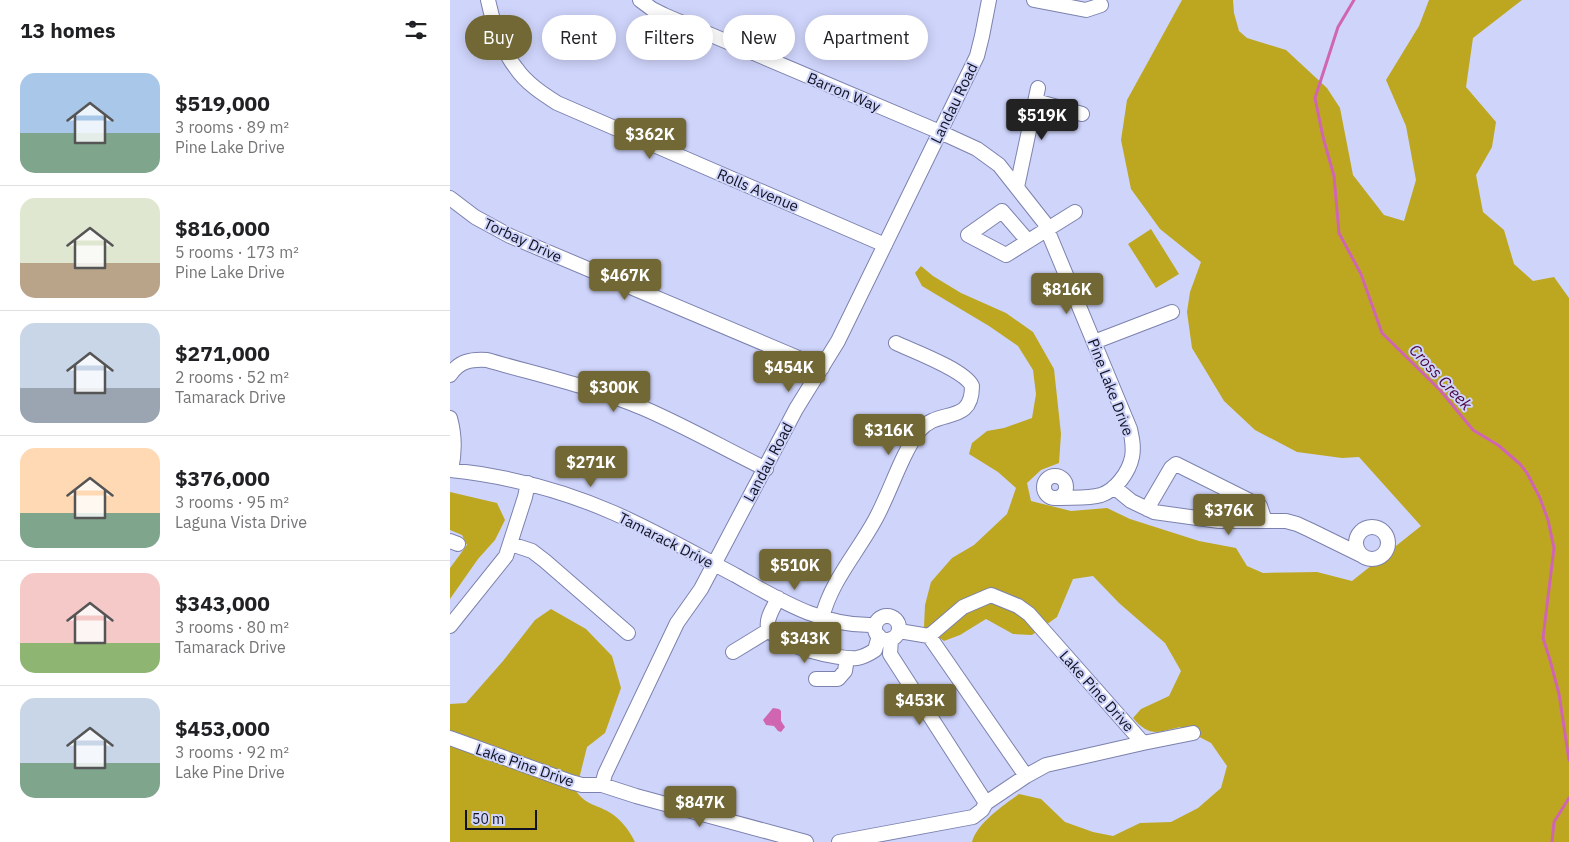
<!DOCTYPE html>
<meta charset="utf-8">
<style>
:root{--surface:#fff;--page:#f2f2f2;--text:#202124;--muted:#757577;--line:#e0e0e0;--accent:#716835}
body{margin:0;font-family:"IBM Plex Sans",sans-serif;background:var(--page);color:var(--text);height:100vh;display:flex;flex-direction:column;font-size:19px;white-space:nowrap}
*{box-sizing:border-box;margin:0}
p{font-size:16px;color:var(--muted)}
.icon{flex:none;width:28px;height:28px;fill:none;stroke:currentColor;stroke-width:2;stroke-linecap:round;stroke-linejoin:round}
.map{position:relative;flex:1;overflow:hidden}
.panel{display:flex;flex-direction:column;background:var(--surface);width:450px}
.panel>*{flex:none}
.guide{position:absolute;left:15px;top:15px;width:475px;height:45px;display:flex;gap:10px}
.scale{position:absolute;left:15px;bottom:12px;width:72px;box-sizing:border-box;padding-left:5px;border:2px solid #111222;border-top:0;font-size:14px;line-height:18px;white-space:nowrap;color:#111222;-webkit-text-stroke:4px #cfd4fb;paint-order:stroke}
.price{position:absolute;translate:-50% -42px;padding:0 11px;border-radius:5px;background:var(--accent);color:#fff;font-size:16px;line-height:32px;filter:drop-shadow(0 1px 2px #0008)}
.price::after{content:'';position:absolute;left:50%;top:30px;width:15px;height:11px;margin-left:-8px;background:inherit;clip-path:polygon(0 0,100% 0,50% 100%)}
.price.current{background:#222;color:#fff}
ul{padding:0;list-style:none}
li{display:flex;align-items:center;gap:15px;height:125px;padding:0 20px}
li+li{border-top:1px solid var(--line)}
li span{display:grid;place-items:center;flex:none;width:140px;height:100px;border-radius:15px;color:#555}
li>.icon{margin-inline-start:auto}
span .icon{width:60px;height:60px;fill:#fffc;stroke-width:1}
li b{font-size:21px}
h2{display:flex;justify-content:space-between;align-items:center;height:60px;padding:0 20px;font-size:21px}
.tag{padding:0 18px;border-radius:22px;background:var(--surface);box-shadow:0 2px 12px #0003;font-size:18px;line-height:45px}
.tag.current{background:var(--accent);color:#fff}
main{display:flex;flex:1;min-height:0}
.map>svg:first-child{display:block}
.green{fill:#bda720}
.water{fill:#d066b2}
.lines{fill:none;stroke-linecap:round;stroke-linejoin:round}
.stream{stroke:#d066b2;stroke-width:3}
.minor-casing{stroke:#7c82ad;stroke-width:16}
.minor{stroke:#fff;stroke-width:14}
.labels{text-anchor:middle;dominant-baseline:central;stroke-width:4;stroke-linejoin:round;paint-order:stroke}
.street-label{font-size:15px;fill:#111222;stroke:#cfd4fb}
.water-label{font-size:16px;font-style:italic;fill:#4b073c;stroke:#cfd4fb}
</style>
<main>
<section class="panel">
<h2>13 homes<svg class="icon" aria-label="filters" viewBox="0 0 24 24"><path d="M4 7h16M4 17h16"/><circle cx="9" cy="7" r="2"/><circle cx="15" cy="17" r="2"/></svg></h2>
<ul>
<li><span style="background:linear-gradient(#a9c7e8 60%,#7fa58c 0)"><svg class="icon" aria-label="home" viewBox="0 0 24 24"><path d="M3 11l9-7 9 7M6 9v11h12V9"/></svg></span><div><b>$519,000</b><p>3 rooms · 89 m²</p><p>Pine Lake Drive</p></div></li>
<li><span style="background:linear-gradient(#dfe7d0 65%,#b9a48a 0)"><svg class="icon" aria-label="home" viewBox="0 0 24 24"><path d="M3 11l9-7 9 7M6 9v11h12V9"/></svg></span><div><b>$816,000</b><p>5 rooms · 173 m²</p><p>Pine Lake Drive</p></div></li>
<li><span style="background:linear-gradient(#c9d6e8 65%,#9aa5b1 0)"><svg class="icon" aria-label="home" viewBox="0 0 24 24"><path d="M3 11l9-7 9 7M6 9v11h12V9"/></svg></span><div><b>$271,000</b><p>2 rooms · 52 m²</p><p>Tamarack Drive</p></div></li>
<li><span style="background:linear-gradient(#ffd9b3 65%,#7fa58c 0)"><svg class="icon" aria-label="home" viewBox="0 0 24 24"><path d="M3 11l9-7 9 7M6 9v11h12V9"/></svg></span><div><b>$376,000</b><p>3 rooms · 95 m²</p><p>Laguna Vista Drive</p></div></li>
<li><span style="background:linear-gradient(#f6c9c9 70%,#8fb573 0)"><svg class="icon" aria-label="home" viewBox="0 0 24 24"><path d="M3 11l9-7 9 7M6 9v11h12V9"/></svg></span><div><b>$343,000</b><p>3 rooms · 80 m²</p><p>Tamarack Drive</p></div></li>
<li><span style="background:linear-gradient(#c9d6e8 65%,#7fa58c 0)"><svg class="icon" aria-label="home" viewBox="0 0 24 24"><path d="M3 11l9-7 9 7M6 9v11h12V9"/></svg></span><div><b>$453,000</b><p>3 rooms · 92 m²</p><p>Lake Pine Drive</p></div></li>
</ul>
</section>
<div class="map">
<svg width="1119" height="842" viewBox="0 0 1119 842">
<rect width="100%" height="100%" fill="#cfd4fb"/>
<path class="green" d="M732,0H783L784,13L789,31L797,38L836,50L877,88L890,108L903,175L934,215L954,221L966,180L956,126L936,80L969,26L979,0H1072L1023,38L1016,87L1046,122L1042,147L1026,175L1033,212L1054,230L1064,264L1083,281L1104,277L1119,298V842H522C527,823 554,805 569,794L591,799L615,822L643,832L663,836L690,823L721,822L748,808L771,788L777,766L761,743L730,727C708,732 700,738 683,718L691,709L719,696L731,671L715,643L669,603L643,576L623,579L607,617L582,635L563,634L536,619L510,635L494,641L474,627L475,605L481,582L502,558L524,545L557,514L566,488L548,472L519,454L522,443L537,431L554,428L582,418L586,394L583,370L568,346L539,326L472,286L465,273L471,266L483,276L511,293L556,313L583,332L604,369L611,434L609,463L591,470L577,483L581,501L621,511L657,508L680,519L749,541L786,548L797,566L813,573L867,572L902,581L971,526L909,457L892,458L847,452L805,430L774,401L742,348L737,312L740,292L751,262L710,229L681,189L671,140L677,100Z
M701,229L729,274L706,288L678,244Z
M0,492L47,503L55,520L45,540L28,559L0,599V568L17,545L12,535L0,530Z
M101,609L136,629L162,656L171,688L155,733L137,747L126,791C136,805 145,804 159,812C171,819 179,830 185,842H0V704L16,703L53,661L85,620Z"/>
<path class="water" d="M323,708L329,709L331,711V721L335,727L331,732L328,731L324,726L316,725L313,720Z"/>
<g class="lines">
<path class="stream" d="M904,0L888,27L865,98L873,137L884,176L889,233L911,274L932,333L990,390L1023,430L1048,445L1070,464L1077,473L1090,498L1098,520L1104,548L1093,638L1100,660L1109,694L1119,760
M1102,842L1104,822L1119,798"/>
<defs>
<path id="minor" d="M38,0C43,23 51,49 66,68C76,83 93,94 107,103L435,245
M190,0L202,9L214,15L490,132L527,149L549,165L594,222L680,429C682,438 684,447 682,457C679,472 666,490 651,495C638,499 621,497 607,498
M584,0L636,10L651,5
M586,101L632,114
M567,187L588,88
M0,198L25,217L60,236L372,368
M578,241L552,211L518,235L556,255L625,212
M644,342L722,312
M0,375C9,361 21,359 37,360C89,375 143,387 193,408C235,426 275,449 316,469
M0,418C5,436 5,452 1,470
M0,470C57,476 112,490 164,513C205,531 245,554 285,575C330,600 372,627 425,625
M594 487a11 11 0 1 1 22 0a11 11 0 1 1-22 0Z
M664,487L681,501L704,512L769,521H836L847,524L860,530L911,555
M697,509L721,468L726,464L810,506L815,521
M906 543a16 16 0 1 1 32 0a16 16 0 1 1-32 0Z
M0,541L8,544
M61,544L82,551L95,561L178,633
M328,598C324,607 316,618 318,627C323,645 390,660 407,658C413,657 419,654 425,650L429,636
M425 628a12 12 0 1 1 24 0a12 12 0 1 1-24 0Z
M372,618C381,581 407,553 425,520C440,493 451,455 469,431C488,407 522,426 522,386C515,370 463,351 446,343
M0,626L56,556L75,497L78,483
M479,636L576,776
M441,639L440,654L536,803
M283,652L319,630
M366,679H388L395,671L397,658
M0,738L121,782L132,785H152L186,796L356,842
M693,743L743,733
M152,785L155,774L227,623L251,589L346,409L388,341L527,56L532,36L539,0
M389,842L523,817L532,810L536,803L576,776L596,765L693,743L579,614L568,606L541,595L513,607L479,636L449,631"/>
</defs>
<use href="#minor" class="minor-casing"/>
<use href="#minor" class="minor"/>
</g>
<g class="labels">
<g class="street-label">
<text transform="translate(394 92) rotate(23)">Barron Way</text>
<text transform="translate(504 103) rotate(-64)">Landau Road</text>
<text transform="translate(308 190) rotate(23)">Rolls Avenue</text>
<text transform="translate(73 240) rotate(25)">Torbay Drive</text>
<text transform="translate(661 387) rotate(69)">Pine Lake Drive</text>
<text transform="translate(318 462) rotate(-62)">Landau Road</text>
<text transform="translate(216 540) rotate(27)">Tamarack Drive</text>
<text transform="translate(647 691) rotate(48)">Lake Pine Drive</text>
<text transform="translate(75 765) rotate(19)">Lake Pine Drive</text>
</g>
<g class="water-label">
<text transform="translate(991 377) rotate(47)">Cross Creek</text>
</g>
</g>
</svg>
<div class="scale">50 m</div>
<b class="price current" style="left:592px;top:141px">$519K</b>
<b class="price" style="left:200px;top:160px">$362K</b>
<b class="price" style="left:175px;top:301px">$467K</b>
<b class="price" style="left:617px;top:315px">$816K</b>
<b class="price" style="left:339px;top:393px">$454K</b>
<b class="price" style="left:164px;top:413px">$300K</b>
<b class="price" style="left:439px;top:456px">$316K</b>
<b class="price" style="left:141px;top:488px">$271K</b>
<b class="price" style="left:779px;top:536px">$376K</b>
<b class="price" style="left:345px;top:591px">$510K</b>
<b class="price" style="left:355px;top:664px">$343K</b>
<b class="price" style="left:470px;top:726px">$453K</b>
<b class="price" style="left:250px;top:828px">$847K</b>
<div class="guide">
<a class="tag current">Buy</a>
<a class="tag">Rent</a>
<a class="tag">Filters</a>
<a class="tag">New</a>
<a class="tag">Apartment</a>
</div>
</div>
</main>
